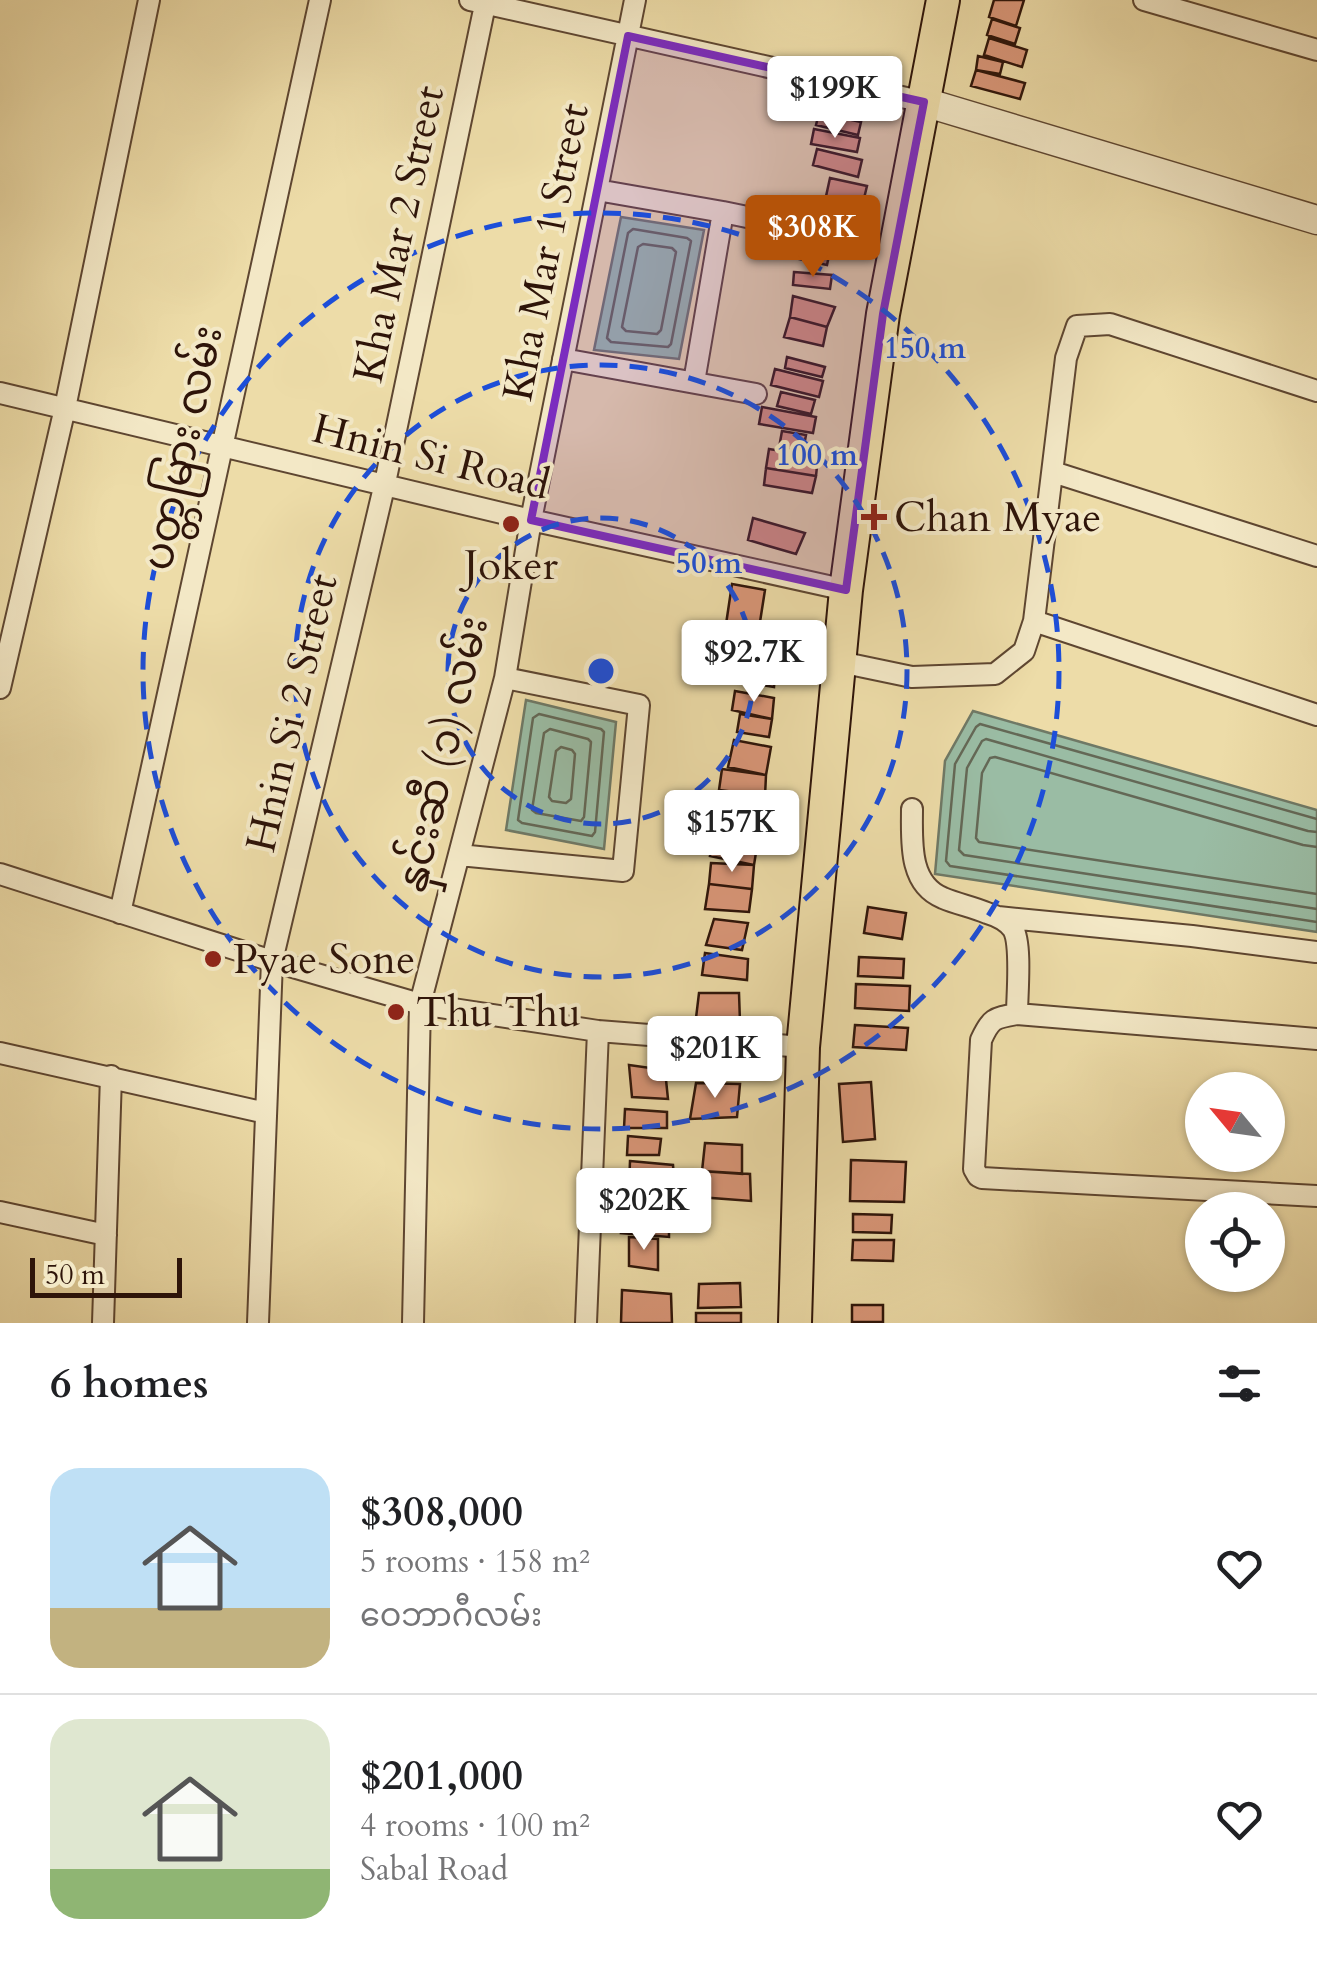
<!DOCTYPE html>
<meta charset="utf-8">
<style>
:root{--surface:#fff;--page:#f2f2f2;--text:#202124;--muted:#757577;--line:#e0e0e0;--accent:#b45309}
body{margin:0;font-family:Cardo,"Noto Sans Myanmar",serif;background:var(--page);color:var(--text);height:100vh;display:flex;flex-direction:column;font-size:38px;white-space:nowrap}
*{box-sizing:border-box;margin:0}
p{font-size:32px;color:var(--muted)}
.icon{flex:none;width:55px;height:55px;fill:none;stroke:currentColor;stroke-width:2;stroke-linecap:round;stroke-linejoin:round}
.map{position:relative;height:1323px;overflow:hidden}
.side{display:flex;flex-direction:column;background:var(--surface);flex:1}
.side>*{flex:none}
.needle{width:65px;rotate:299deg}
.fabs{position:absolute;left:1185px;top:1072px;display:grid;gap:20px}
.fabs a{display:grid;place-items:center;width:100px;height:100px;border-radius:50%;background:var(--surface);box-shadow:0 2px 8px #0004;font-size:50px}
.scale{position:absolute;left:30px;bottom:25px;width:152px;box-sizing:border-box;padding-left:10px;border:5px solid #2e1409;border-top:0;font-size:28px;line-height:35px;white-space:nowrap;color:#2e1409;-webkit-text-stroke:8px #f3e8c6;paint-order:stroke}
.price{position:absolute;translate:-50% -85px;padding:0 22px;border-radius:10px;background:#fff;color:#222;font-size:32px;line-height:65px;filter:drop-shadow(0 2px 5px #0008)}
.price::after{content:'';position:absolute;left:50%;top:60px;width:30px;height:22px;margin-left:-15px;background:inherit;clip-path:polygon(0 0,100% 0,50% 100%)}
.price.on{background:var(--accent);color:#fff}
ul{padding:0;list-style:none}
li{display:flex;align-items:center;gap:30px;height:250px;padding:0 50px}
li+li{border-top:2px solid var(--line)}
li span{display:grid;place-items:center;flex:none;width:280px;height:200px;border-radius:30px;color:#555}
li>.icon{margin-inline-start:auto}
span .icon{width:120px;height:120px;fill:#fffc;stroke-width:1}
li b{font-size:42px}
h2{display:flex;justify-content:space-between;align-items:center;height:120px;padding:0 50px;font-size:42px}
.map>svg:first-child{display:block}
.water{fill:#9abca4;stroke:#6f7966;stroke-width:2.5}
.lines{fill:none;stroke-linecap:round;stroke-linejoin:round}
.shore{stroke:#646856;stroke-width:2.5}
.building{fill:#d99678;stroke:#2e1409;stroke-width:2.5}
.minor-casing{stroke:#5e4631;stroke-width:24}
.tertiary-casing{stroke:#5e4631;stroke-width:31}
.primary-casing{stroke:#2e1409;stroke-width:36}
.minor{stroke:#f3e8c6;stroke-width:20}
.tertiary{stroke:#f3e8c6;stroke-width:28}
.primary{stroke:#eddca8;stroke-width:32}
.marked{fill:#7b2cbf;fill-opacity:0.2;stroke:#7b2cbf;stroke-width:8;stroke-linejoin:round}
.ring{fill:none;stroke:#1d4ed8;stroke-width:5;stroke-dasharray:18 12}
.poi-dot{fill:#8f2418;stroke:#f3e8c6;stroke-width:4}
.labels{text-anchor:middle;dominant-baseline:central;stroke-width:8;stroke-linejoin:round;paint-order:stroke}
.street-label{font-size:42px;fill:#2e1409;stroke:#f3e8c6}
.poi-label{font-size:42px;fill:#2e1409;stroke:#f3e8c6;text-anchor:start}
.centre{fill:#1d4ed8;stroke:#f3e8c6;stroke-width:5}
.ring-label{font-size:30px;text-anchor:middle;font-weight:bold;fill:#1d4ed8;stroke:#f3e8c6;stroke-width:8;stroke-linejoin:round;paint-order:stroke}
</style>
<div class="map">
<svg width="1317" height="1323" viewBox="0 0 1317 1323">
<rect width="100%" height="100%" fill="#eddca8"/>
<filter id="stains"><feTurbulence type="fractalNoise" baseFrequency=".002" numOctaves="4"/><feColorMatrix values="0 0 0 0 .2 0 0 0 0 .09 0 0 0 0 .02 0 0 0 .5 -.17"/></filter>
<radialGradient id="worn" r=".72"><stop offset=".6" stop-color="#630" stop-opacity="0"/><stop offset="1" stop-color="#630" stop-opacity=".3"/></radialGradient>
<path class="water" d="M621,217L704,230L679,359L594,350Z
M526,700L616,722L604,849L506,830Z
M973,711L1317,810V932L935,874L945,761Z"/>
<g class="lines">
<path class="shore" d="M633,229L687,238L691,241L671,344L668,347L611,342L607,338L628,233Z
M643,244L672,248L676,252L661,330L657,334L626,331L622,327L638,247Z
M539,714L601,729L604,732L595,832L592,836L522,823L518,820L533,718Z
M550,729L588,739L591,742L584,817L581,821L536,813L532,810L544,733Z
M561,747L572,750L575,754L571,799L566,803L552,801L549,797L556,751Z
M1317,819L980,724L976,727L955,764L946,861L950,866L1317,922
M1317,832L1308,831L986,739L982,741L967,768L959,850L964,855L1317,909
M1317,847L1303,845L995,757L990,758L982,773L976,838L979,842L1317,894"/>
</g>
<path class="building" d="M994,0H1024L1016,26L989,17Z
M992,19L1020,28L1015,44L987,35Z
M989,38L1027,50L1022,67L984,55Z
M978,56L1003,62L1000,74L976,70Z
M976,70L1025,83L1020,99L971,86Z
M819,113L861,122L858,135L816,125Z
M814,129L860,138L857,152L811,144Z
M817,149L862,160L858,177L813,165Z
M830,178L867,186L859,219L823,210Z
M812,208L859,219L854,236L808,225Z
M794,238L831,246L827,265L790,257Z
M794,272L832,275L830,289L793,285Z
M793,296L835,307L827,327L790,317Z
M790,317L827,327L823,346L784,337Z
M787,357L825,367L822,377L785,368Z
M775,369L823,381L819,397L771,385Z
M781,392L815,400L811,414L777,406Z
M762,407L816,417L813,433L759,424Z
M782,431L806,435L803,451L779,448Z
M769,449L818,457L816,476L766,468Z
M766,468L816,476L812,493L764,485Z
M753,518L805,533L796,554L748,540Z
M732,584L765,590L757,641L725,631Z
M728,654L776,663L774,687L722,678Z
M735,691L774,698L772,719L732,710Z
M740,714L772,719L769,737L737,732Z
M734,740L771,747L766,775L728,767Z
M722,769L766,775L765,796L719,790Z
M719,790L765,796L763,816L714,812Z
M716,826L759,834L754,865L710,856Z
M711,863L754,865L752,889L709,884Z
M709,884L752,889L749,912L705,909Z
M868,907L906,913L902,939L864,933Z
M714,919L748,923L742,950L706,945Z
M705,953L748,959L747,980L702,975Z
M859,957L904,959L903,978L858,976Z
M856,984L910,986L909,1011L855,1008Z
M699,993H739L740,1022L696,1018Z
M855,1025L908,1028L906,1050L853,1047Z
M629,1065L665,1070L668,1099L632,1097Z
M871,1082L875,1139L843,1142L839,1084Z
M696,1083L740,1084L737,1117L690,1119Z
M625,1109L667,1112V1128H624Z
M628,1136L661,1139L659,1155H627Z
M705,1143L742,1145V1174L702,1171Z
M851,1160L906,1162L904,1202L850,1201Z
M630,1161L673,1165L675,1190L629,1188Z
M702,1171L750,1174L751,1201L699,1197Z
M853,1214L892,1215L891,1233L853,1232Z
M624,1216L669,1221V1237L621,1233Z
M629,1237L658,1239V1270L629,1266Z
M853,1240H894L893,1261L852,1260Z
M740,1283L741,1307L698,1308L699,1284Z
M622,1290L671,1294L672,1323H621Z
M852,1305H883V1322H852Z
M696,1313H741V1323H696Z"/>
<g class="lines">
<defs>
<path id="minor" d="M470,0L924,102
M1144,0L1317,50
M597,190L723,212L790,226
M563,359L756,394
M694,382L723,212
M0,393L531,520L846,590
M1053,472L1317,556
M1034,621L1066,358L1077,326L1110,324L1317,391
M840,662L912,677L995,674L1024,651L1034,621L1317,715
M0,688L65,408L149,0
M912,809C912,840 908,884 943,898C957,904 973,907 987,913C997,916 1007,921 1013,929C1022,944 1017,995 1017,1014
M459,855L623,871L639,705L505,678
M0,874L272,961L420,1004L598,1031L803,1047
M120,913L320,0
M998,917L1192,936L1316,952
M1317,1039L1017,1014C994,1018 991,1018 981,1040L974,1169L978,1176L982,1178L1317,1196
M0,1053L266,1113
M0,1212L106,1235
M103,1323L111,1076
M258,1323L272,961L385,483L486,0
M413,1323L420,1004L505,678L531,520L635,0
M586,1323L598,1031"/>
<path id="tertiary" d="M924,102L1317,220"/>
<path id="primary" d="M795,1323L803,1047L846,590L883,314L943,0"/>
</defs>
<use href="#minor" class="minor-casing"/>
<use href="#tertiary" class="tertiary-casing"/>
<use href="#primary" class="primary-casing"/>
<use href="#minor" class="minor"/>
<use href="#tertiary" class="tertiary"/>
<use href="#primary" class="primary"/>
</g>
<path class="marked" d="M628,36L924,102L883,314L846,590L531,520Z"/>
<g class="ring">
<circle cx="601" cy="671" r="153"/>
<circle cx="601" cy="671" r="306"/>
<circle cx="601" cy="671" r="458"/>
</g>
<g class="poi-dot">
<path d="M869 502h10v10h10v10h-10v10h-10v-10h-10v-10h10z"/>
<circle cx="511" cy="524" r="10"/>
<circle cx="213" cy="959" r="10"/>
<circle cx="396" cy="1012" r="10"/>
</g>
<g class="labels">
<g class="street-label">
<text transform="translate(399 234) rotate(-78)">Kha Mar 2 Street</text>
<text transform="translate(546 252) rotate(-79)">Kha Mar 1 Street</text>
<text transform="translate(183 448) rotate(-78)">ပတ္တမြား လမ်း</text>
<text transform="translate(431 457) rotate(14)">Hnin Si Road</text>
<text transform="translate(292 713) rotate(-77)">Hnin Si 2 Street</text>
<text transform="translate(443 754) rotate(-77)">နှင်းဆီ (၁) လမ်း</text>
</g>
<g class="poi-label">
<text x="894" y="517">Chan Myae</text>
<text x="511" y="565" text-anchor="middle">Joker</text>
<text x="233" y="959">Pyae Sone</text>
<text x="416" y="1012">Thu Thu</text>
</g>
</g>
<circle cx="601" cy="671" r="15" class="centre"/>
<g class="ring-label">
<text x="925" y="358">150 m</text>
<text x="817" y="465">100 m</text>
<text x="709" y="573">50 m</text>
</g>
<rect width="100%" height="100%" filter="url(#stains)"/>
<rect width="100%" height="100%" fill="url(#worn)"/>
</svg>
<div class="fabs">
<a><svg class="needle" viewBox="-14 -14 28 28"><path d="M0-13l5 13h-10z" fill="#e53935"/><path d="M0 13l5-13h-10z" fill="#757577"/></svg></a>
<a><svg class="icon" aria-label="locate" viewBox="0 0 24 24"><circle cx="12" cy="12" r="6"/><path d="M12 2v4M12 18v4M2 12h4M18 12h4"/></svg></a>
</div>
<div class="scale">50 m</div>
<b class="price" style="left:835px;top:141px">$199K</b>
<b class="price on" style="left:813px;top:280px">$308K</b>
<b class="price" style="left:754px;top:705px">$92.7K</b>
<b class="price" style="left:732px;top:875px">$157K</b>
<b class="price" style="left:715px;top:1101px">$201K</b>
<b class="price" style="left:644px;top:1253px">$202K</b>
</div>
<section class="side">
<h2>6 homes<svg class="icon" aria-label="filters" viewBox="0 0 24 24"><path d="M4 7h16M4 17h16"/><circle cx="9" cy="7" r="2"/><circle cx="15" cy="17" r="2"/></svg></h2>
<ul>
<li><span style="background:linear-gradient(#bfe0f5 70%,#c2b280 0)"><svg class="icon" aria-label="home" viewBox="0 0 24 24"><path d="M3 11l9-7 9 7M6 9v11h12V9"/></svg></span><div><b>$308,000</b><p>5 rooms · 158 m²</p><p>ဝေဘာဂီလမ်း</p></div><svg class="icon" aria-label="heart" viewBox="0 0 24 24"><path d="M12 20l-8-8c-3-5 5-10 8-4 3-6 11-1 8 4z"/></svg></li>
<li><span style="background:linear-gradient(#dfe7d0 75%,#8fb573 0)"><svg class="icon" aria-label="home" viewBox="0 0 24 24"><path d="M3 11l9-7 9 7M6 9v11h12V9"/></svg></span><div><b>$201,000</b><p>4 rooms · 100 m²</p><p>Sabal Road</p></div><svg class="icon" aria-label="heart" viewBox="0 0 24 24"><path d="M12 20l-8-8c-3-5 5-10 8-4 3-6 11-1 8 4z"/></svg></li>
</ul>
</section>
